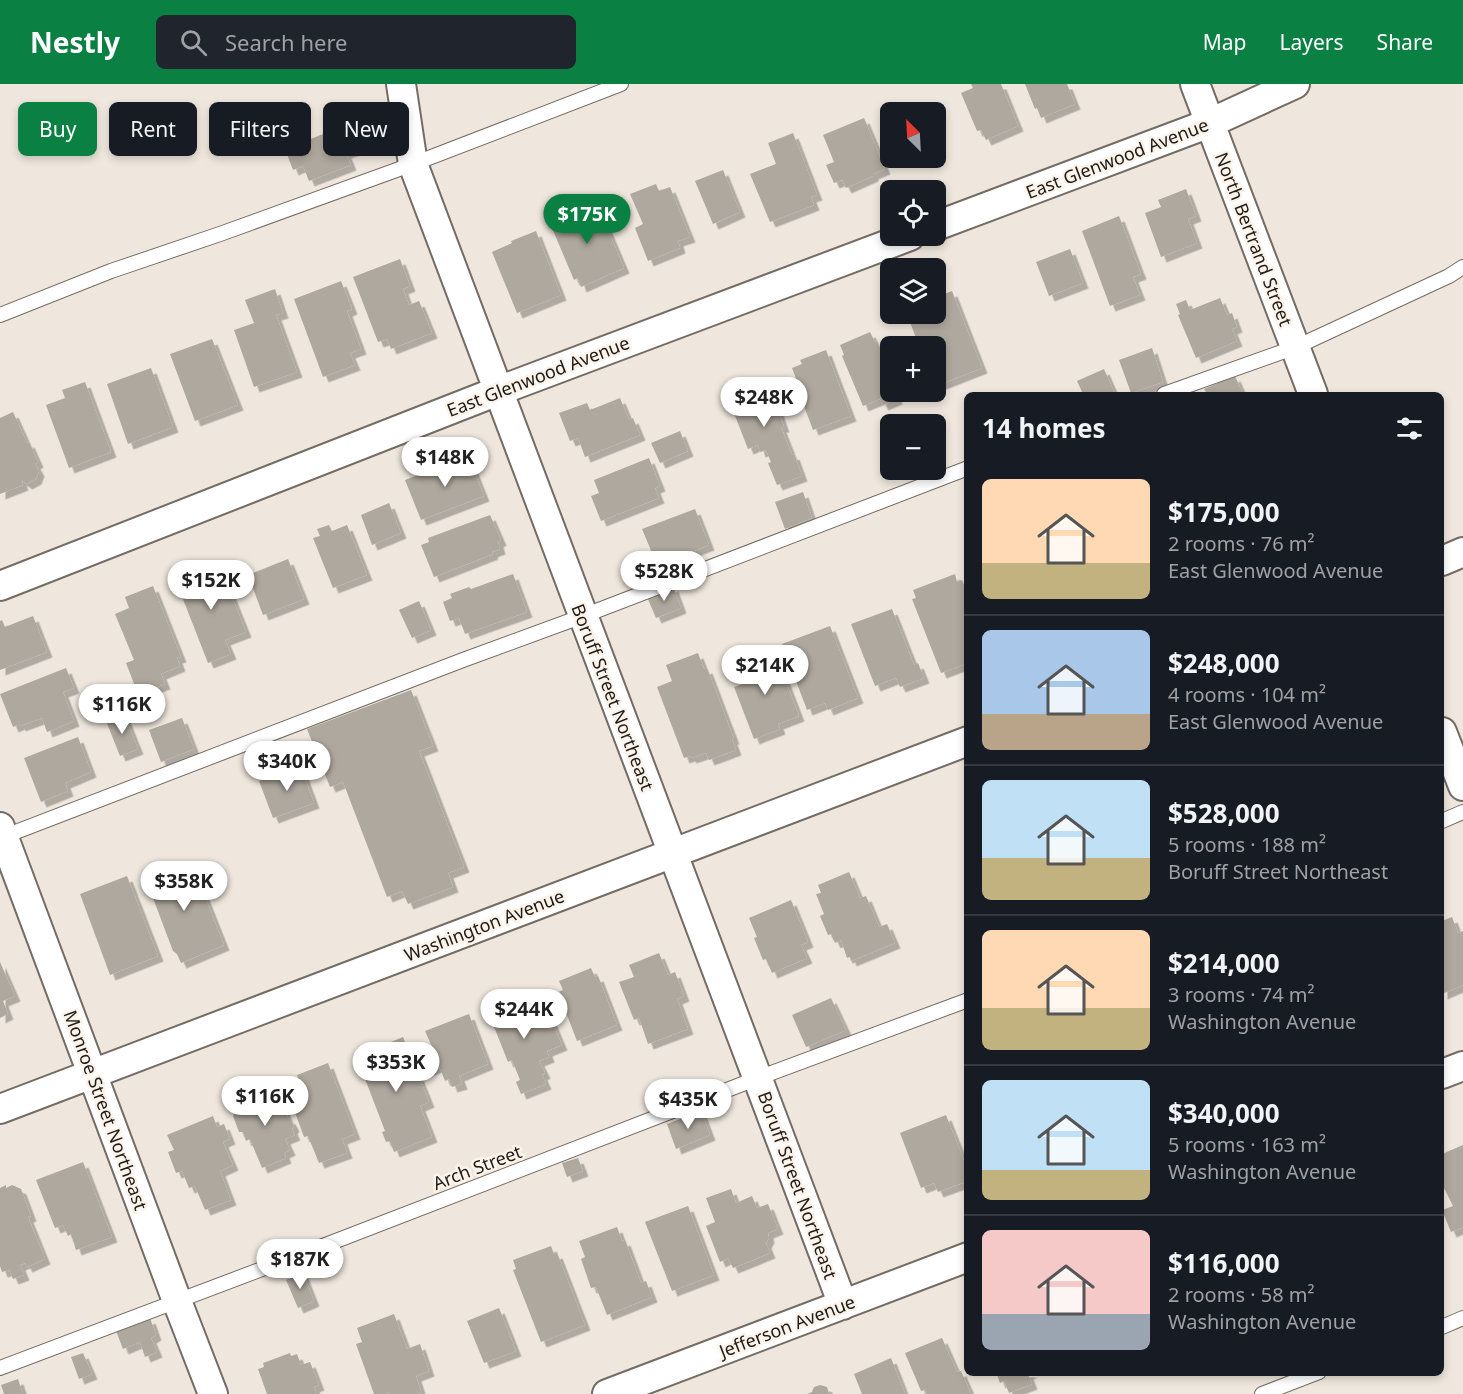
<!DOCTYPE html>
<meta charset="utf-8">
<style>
:root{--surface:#171b24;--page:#20242c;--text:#f1f3f6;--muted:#9ea1a6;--line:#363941;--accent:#0b8043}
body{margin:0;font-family:"Noto Sans",sans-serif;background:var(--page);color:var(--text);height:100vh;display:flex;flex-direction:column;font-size:22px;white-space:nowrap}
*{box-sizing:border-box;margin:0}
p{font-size:20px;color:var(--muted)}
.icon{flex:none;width:33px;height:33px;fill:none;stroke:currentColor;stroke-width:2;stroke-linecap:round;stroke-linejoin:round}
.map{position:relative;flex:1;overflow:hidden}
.side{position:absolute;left:964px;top:308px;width:480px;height:984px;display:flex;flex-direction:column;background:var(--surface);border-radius:9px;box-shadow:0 3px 9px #0003}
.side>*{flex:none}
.banner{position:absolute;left:18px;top:18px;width:570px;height:54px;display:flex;gap:12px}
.needle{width:39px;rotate:336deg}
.buttons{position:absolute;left:880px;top:18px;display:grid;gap:12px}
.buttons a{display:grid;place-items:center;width:66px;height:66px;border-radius:9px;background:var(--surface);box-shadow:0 3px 9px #0003;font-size:30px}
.price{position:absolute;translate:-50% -51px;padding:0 14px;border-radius:21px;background:#fff;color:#222;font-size:20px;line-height:39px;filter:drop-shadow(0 2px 3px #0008)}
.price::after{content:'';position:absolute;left:50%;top:36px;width:18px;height:14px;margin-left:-9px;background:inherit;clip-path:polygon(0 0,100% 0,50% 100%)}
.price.current{background:var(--accent);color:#fff}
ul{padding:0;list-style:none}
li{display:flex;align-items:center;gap:18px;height:150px;padding:0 18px}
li+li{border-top:2px solid var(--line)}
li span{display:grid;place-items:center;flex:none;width:168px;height:120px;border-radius:9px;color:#555}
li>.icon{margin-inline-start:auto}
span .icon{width:72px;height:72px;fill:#fffc;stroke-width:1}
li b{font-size:26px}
h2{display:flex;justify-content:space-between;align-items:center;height:72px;padding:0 18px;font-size:26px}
.chip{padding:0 21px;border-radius:9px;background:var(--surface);box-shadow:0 3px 9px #0003;font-size:21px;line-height:54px}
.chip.current{background:var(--accent);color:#fff}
header{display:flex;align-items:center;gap:36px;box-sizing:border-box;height:84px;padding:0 30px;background:var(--accent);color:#fff}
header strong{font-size:28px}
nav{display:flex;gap:33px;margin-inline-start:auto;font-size:21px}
.search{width:420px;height:54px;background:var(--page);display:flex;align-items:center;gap:15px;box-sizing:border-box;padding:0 21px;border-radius:9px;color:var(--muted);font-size:22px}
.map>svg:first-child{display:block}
.building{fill:#afa89e;filter:url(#shadow)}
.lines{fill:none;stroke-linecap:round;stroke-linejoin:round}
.lane-casing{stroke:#736c64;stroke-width:16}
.street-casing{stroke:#736c64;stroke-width:32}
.lane{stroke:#fff;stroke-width:14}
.street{stroke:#fff;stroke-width:28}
.labels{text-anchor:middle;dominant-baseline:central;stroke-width:5;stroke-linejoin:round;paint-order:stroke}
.street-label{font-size:18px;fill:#1e1b18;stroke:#fcf4ea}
</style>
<header>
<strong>Nestly</strong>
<div class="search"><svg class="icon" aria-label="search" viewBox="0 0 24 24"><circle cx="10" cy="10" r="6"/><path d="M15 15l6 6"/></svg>Search here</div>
<nav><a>Map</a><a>Layers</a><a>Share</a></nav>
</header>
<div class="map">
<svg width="1463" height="1310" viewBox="0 0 1463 1310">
<defs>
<filter id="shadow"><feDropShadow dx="5.5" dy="5.5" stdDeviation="0" flood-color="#0004"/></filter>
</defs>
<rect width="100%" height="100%" fill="#efe7dd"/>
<path class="building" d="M971,0H1001L1018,42L986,56L981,46L977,47L961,9L973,4Z
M1025,0H1067L1075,20L1041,34L1037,24L1035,25Z
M864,34L885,85L873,90V92L846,104L842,96L834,99L826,81L834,78L823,51Z
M346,41L355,66L346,69L351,81L309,97L303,82L293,86L285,65Z
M793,49L817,111L811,113L814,121L770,138L750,90L776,80L768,59Z
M723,86L740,128L713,140L695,97Z
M656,100L659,107L670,103L690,153L678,157L680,164L648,177L635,144L643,140L630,110Z
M1186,105L1196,132L1188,135L1197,159L1161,173L1145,129L1161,123L1158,116Z
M596,118L624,184L581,203L578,194L574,196L549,137Z
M1119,132L1141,190L1133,193L1140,211L1110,222L1082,147Z
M536,147L561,211L517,229L492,168L512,159L511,157Z
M1070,165L1083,199L1049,212L1036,178Z
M400,175L410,202L403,205L409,221L419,217L432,249L391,265L387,255L378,258L353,193Z
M341,197L352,225L347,227L361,265L350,269L355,281L323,293L294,215Z
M275,205L283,229L276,231L297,288L254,303L234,246L254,239L245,216Z
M952,207L982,284L936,302V262H919L907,230H936V213Z
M1220,214L1227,231L1232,229L1237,243L1232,245L1237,257L1196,274L1178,231L1180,230L1176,220L1186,216L1190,226Z
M870,248L875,258L877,257L891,291V308H895L897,315L883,321L880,315L863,322L842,272L844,271L840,261Z
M212,255L238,321L195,337L170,270Z
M1152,264L1163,298L1131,309L1119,276Z
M826,266L851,332L813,346L795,298L797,297L792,284L802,280L800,276Z
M151,284L173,343L128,360L107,300Z
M1104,285L1115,310H1083L1077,297Z
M1235,292L1243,310H1207L1204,305Z
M751,296L754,304L767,299L774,316L778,315L782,324L778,326L784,343H781L792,371L794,370L802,392L777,401L768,379L771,378L766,366L760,368L758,361L748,365L725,306Z
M85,298L111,368L69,384L46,321L65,314L62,306Z
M620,314L629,336L633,334L640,351L585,373L578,354L570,357L559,329L587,319L590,326Z
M13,328L27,359L29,358L38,378L35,380L39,387L36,395L27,400L21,396L23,401L0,410V334Z
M680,347L688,367L660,379L651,359Z
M468,372L484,412L421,436L405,396Z
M649,374L660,402L655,404L659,414L601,437L591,412L599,409L594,396Z
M803,408L812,434L785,445L775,418Z
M389,419L401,449L372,461L361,431Z
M695,425L709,461L657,481L642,445Z
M490,431L501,456L498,458L500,465L492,468L493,470L434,493L421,461L429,458L428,454Z
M329,441L332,447L347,441L367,491L333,504L313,454L320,452L317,445Z
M288,475L304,515L263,531L248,491Z
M213,479L217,490L222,488L246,548L225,556L231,570L208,579L179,505L185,502L181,492Z
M513,490L527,528L465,550L459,534L450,537L443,518L452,514L450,510L469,503L471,505Z
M955,490L957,498L962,496L968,511V579L941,589L912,515L916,514L913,506Z
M153,502L181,573L177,574L180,582L161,590L165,600L138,610L126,579L134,576L115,530L129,524L125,513Z
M673,502L681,524L656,534L647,513Z
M419,517L431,546L412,554L399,526Z
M892,525L914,581L918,579L924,594L900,603L896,594L875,602L851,540Z
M33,532L47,568L0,586V537L2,536L5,543Z
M830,542L858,614L828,626L825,619L807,626L782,560Z
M698,569L704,585L707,584L734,655H732L736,666L709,676L706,669L691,674L690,672L684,674L657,603L672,597L666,581Z
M773,569L779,586L781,585L799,632L778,640L780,645L754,655L734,603L742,600L738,588L746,586L744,580Z
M66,584L74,604L63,608L74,637L47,648L42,634L20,642V640L13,643L0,610Z
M411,606L433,662L419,667L464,783L448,789L453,803L408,820L402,807L387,813L343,698L330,703L307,645Z
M124,630L138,665L120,672L106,637Z
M182,634L194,665L161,678L149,646Z
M78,653L91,688L65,699L68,707L41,718L24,674Z
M300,681L314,719L273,734L259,697Z
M186,777L197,804L201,803L224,861L181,879L177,870L173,867L145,793Z
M849,788L860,814L866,812L879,843L887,840L895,859L851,877L850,873L847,874L841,856L835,859L831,850L828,851L820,832L824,830L816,810L821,809L818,801Z
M127,792L158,872L110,891L80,810Z
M791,816L808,858L801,861L807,874L772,889L766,875L763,876L754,854L757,853L749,834Z
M1452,833L1458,849L1463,847V901L1442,910V837Z
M659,869L668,891L675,888L684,912L677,915L688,945L648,960L639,934L634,936L619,898L634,893L629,881Z
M0,878L15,912L3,917L8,930L0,934Z
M591,884L595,893L598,892L617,941L577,957L558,908L563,906L559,897Z
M513,911L517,922L523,920L524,921L531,919L532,921L535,919L543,936L539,938L540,940L551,935L562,961L547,967L549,973L539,977L545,989L542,991L546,1000L521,1010L516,998L520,996L512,976L508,978L487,925L490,924L489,921Z
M831,914L846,946L806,963L792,931Z
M469,930L488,980L459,992L462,1000L452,1003L449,995L445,997L439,982L425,988L417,968L432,963L425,947Z
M403,953L429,1018L420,1022L432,1053L394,1068L390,1057L386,1058L382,1048L385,1047L362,987L360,988L354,973Z
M328,979L355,1050L342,1055L347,1069L319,1079L308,1052L304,1053L293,1023L303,1019L297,1004L301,1003L297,991Z
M258,1007L262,1015L277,1008L288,1034L290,1035L294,1042L292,1045L295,1051L285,1055L290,1066L284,1069L286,1074L262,1084L250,1055L246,1057L243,1048H239L233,1032L241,1015Z
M701,1027L710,1051L676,1065L667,1040Z
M946,1031L968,1087V1097L938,1108L934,1099L921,1104L900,1049Z
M213,1032L217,1043L224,1040L230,1055L223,1058L233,1081L220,1087L231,1116L205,1126L195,1102L189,1104L182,1087L176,1089L168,1068L174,1066L167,1051Z
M1463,1061V1143L1451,1148L1442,1126L1453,1122L1442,1100V1070Z
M578,1074L583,1087L567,1093L562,1079Z
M83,1078L112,1153L76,1166L71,1150L68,1152L63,1141L55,1144L36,1096Z
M6,1101V1104L12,1101L21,1105L31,1132L28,1133L45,1175L27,1183L25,1179L20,1181L24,1191L13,1195L9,1186L2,1188L0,1182V1104Z
M731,1105L736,1119L752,1112L757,1124L768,1120L778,1145L768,1149L769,1154L766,1159L770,1169L733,1184L728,1174L720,1178L706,1142L715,1138L706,1114Z
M688,1122L714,1191L672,1207L645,1138Z
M617,1143L622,1157L625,1156L641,1199L646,1197L652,1213L607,1231L596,1203L591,1204L581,1175L585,1173L579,1157Z
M551,1162L554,1170L557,1169L585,1241L541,1258L513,1186L516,1185L513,1176Z
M303,1189L314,1217L298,1224L286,1196Z
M499,1224L516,1267L484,1279L467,1237Z
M394,1230L407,1265L420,1260L429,1287L416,1292L421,1308L416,1310H390V1308L385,1310H374L356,1260L362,1258L357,1244Z
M150,1234L156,1251L151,1254L157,1268L145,1273L140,1258L123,1265L116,1247Z
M942,1254L957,1288L961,1287L971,1310H927L925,1306L921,1307L905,1269Z
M83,1269L92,1290L79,1295L71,1273Z
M290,1269L291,1272L297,1270L301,1281L310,1278L319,1301L314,1303L317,1310H267L258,1285L264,1283L263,1279Z
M891,1274L905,1310H862L854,1290Z
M996,1288H1032L1028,1290L1032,1300L1009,1309L1004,1297L1000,1299Z
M18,1295L23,1310H4L1,1301Z
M820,1301L827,1303L829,1310H807L812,1308L814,1303Z"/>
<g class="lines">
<defs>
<path id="lane" d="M0,231L111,187L220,150L413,80L621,0
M1164,310L1296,263L1449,192L1463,183
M1442,737L1463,728
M0,754L463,576L583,532L968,384
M1442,1243L1463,1234
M0,1284L315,1165L758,994L968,916
M1262,1310L1319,1288"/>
<path id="street" d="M401,0L413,80L843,1221
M1195,0L1313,310
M936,142L1210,39L1295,0
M1442,477L1463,468
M0,502L498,307L910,152
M1442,648L1463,702
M0,743L177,1217L213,1310
M1442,990L1463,982
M0,1025L968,657
M607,1310L968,1173"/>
</defs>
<use href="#lane" class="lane-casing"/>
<use href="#street" class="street-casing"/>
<use href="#lane" class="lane"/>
<use href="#street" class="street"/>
</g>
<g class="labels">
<g class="street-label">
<text transform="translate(1117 74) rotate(-21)">East Glenwood Avenue</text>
<text transform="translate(1254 155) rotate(69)">North Bertrand Street</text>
<text transform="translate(538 292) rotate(-21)">East Glenwood Avenue</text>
<text transform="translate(613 613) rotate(69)">Boruff Street Northeast</text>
<text transform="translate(484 841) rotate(-21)">Washington Avenue</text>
<text transform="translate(106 1026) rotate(70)">Monroe Street Northeast</text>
<text transform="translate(477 1083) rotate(-21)">Arch Street</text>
<text transform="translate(798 1101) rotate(70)">Boruff Street Northeast</text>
<text transform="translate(787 1242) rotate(-21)">Jefferson Avenue</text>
</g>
</g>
</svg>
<div class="buttons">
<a><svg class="needle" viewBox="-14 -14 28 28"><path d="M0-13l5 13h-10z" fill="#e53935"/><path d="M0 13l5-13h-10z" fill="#9ea1a6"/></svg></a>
<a><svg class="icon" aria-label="locate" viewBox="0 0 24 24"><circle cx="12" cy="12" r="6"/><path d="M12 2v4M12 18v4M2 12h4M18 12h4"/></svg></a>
<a><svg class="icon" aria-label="layers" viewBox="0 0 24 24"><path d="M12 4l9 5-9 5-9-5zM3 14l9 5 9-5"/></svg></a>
<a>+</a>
<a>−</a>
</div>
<b class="price current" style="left:587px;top:161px">$175K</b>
<b class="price" style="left:764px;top:344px">$248K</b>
<b class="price" style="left:445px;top:404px">$148K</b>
<b class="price" style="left:664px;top:518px">$528K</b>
<b class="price" style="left:211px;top:527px">$152K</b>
<b class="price" style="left:765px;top:612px">$214K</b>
<b class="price" style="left:122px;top:651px">$116K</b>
<b class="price" style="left:287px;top:708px">$340K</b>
<b class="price" style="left:184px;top:828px">$358K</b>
<b class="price" style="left:524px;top:956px">$244K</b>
<b class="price" style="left:396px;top:1009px">$353K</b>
<b class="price" style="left:265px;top:1043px">$116K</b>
<b class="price" style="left:688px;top:1046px">$435K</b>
<b class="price" style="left:300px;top:1206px">$187K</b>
<div class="banner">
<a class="chip current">Buy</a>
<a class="chip">Rent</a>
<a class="chip">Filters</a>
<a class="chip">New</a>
</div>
<section class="side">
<h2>14 homes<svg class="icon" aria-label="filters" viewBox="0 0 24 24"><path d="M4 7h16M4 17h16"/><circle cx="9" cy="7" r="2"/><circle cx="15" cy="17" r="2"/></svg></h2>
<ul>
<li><span style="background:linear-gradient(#ffd9b3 70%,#c2b280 0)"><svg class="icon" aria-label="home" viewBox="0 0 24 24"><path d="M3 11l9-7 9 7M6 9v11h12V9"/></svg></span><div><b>$175,000</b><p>2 rooms · 76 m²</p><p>East Glenwood Avenue</p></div></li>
<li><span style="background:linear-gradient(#a9c7e8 70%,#b9a48a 0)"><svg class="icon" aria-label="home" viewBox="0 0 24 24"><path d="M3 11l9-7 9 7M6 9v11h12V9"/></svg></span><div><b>$248,000</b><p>4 rooms · 104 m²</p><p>East Glenwood Avenue</p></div></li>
<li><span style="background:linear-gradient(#bfe0f5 65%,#c2b280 0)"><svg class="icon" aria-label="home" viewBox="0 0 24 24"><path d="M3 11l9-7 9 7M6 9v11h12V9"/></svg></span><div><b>$528,000</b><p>5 rooms · 188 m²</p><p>Boruff Street Northeast</p></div></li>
<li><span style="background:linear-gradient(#ffd9b3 65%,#c2b280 0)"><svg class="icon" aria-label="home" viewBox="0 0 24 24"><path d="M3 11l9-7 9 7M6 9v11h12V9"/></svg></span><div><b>$214,000</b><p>3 rooms · 74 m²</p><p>Washington Avenue</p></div></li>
<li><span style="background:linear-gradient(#bfe0f5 75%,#c2b280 0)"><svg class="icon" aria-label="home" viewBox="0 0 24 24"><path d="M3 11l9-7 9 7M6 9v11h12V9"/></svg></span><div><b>$340,000</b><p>5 rooms · 163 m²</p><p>Washington Avenue</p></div></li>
<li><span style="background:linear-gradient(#f6c9c9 70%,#9aa5b1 0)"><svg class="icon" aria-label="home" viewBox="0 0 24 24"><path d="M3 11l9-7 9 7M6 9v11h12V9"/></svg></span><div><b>$116,000</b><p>2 rooms · 58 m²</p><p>Washington Avenue</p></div></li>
</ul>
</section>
</div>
